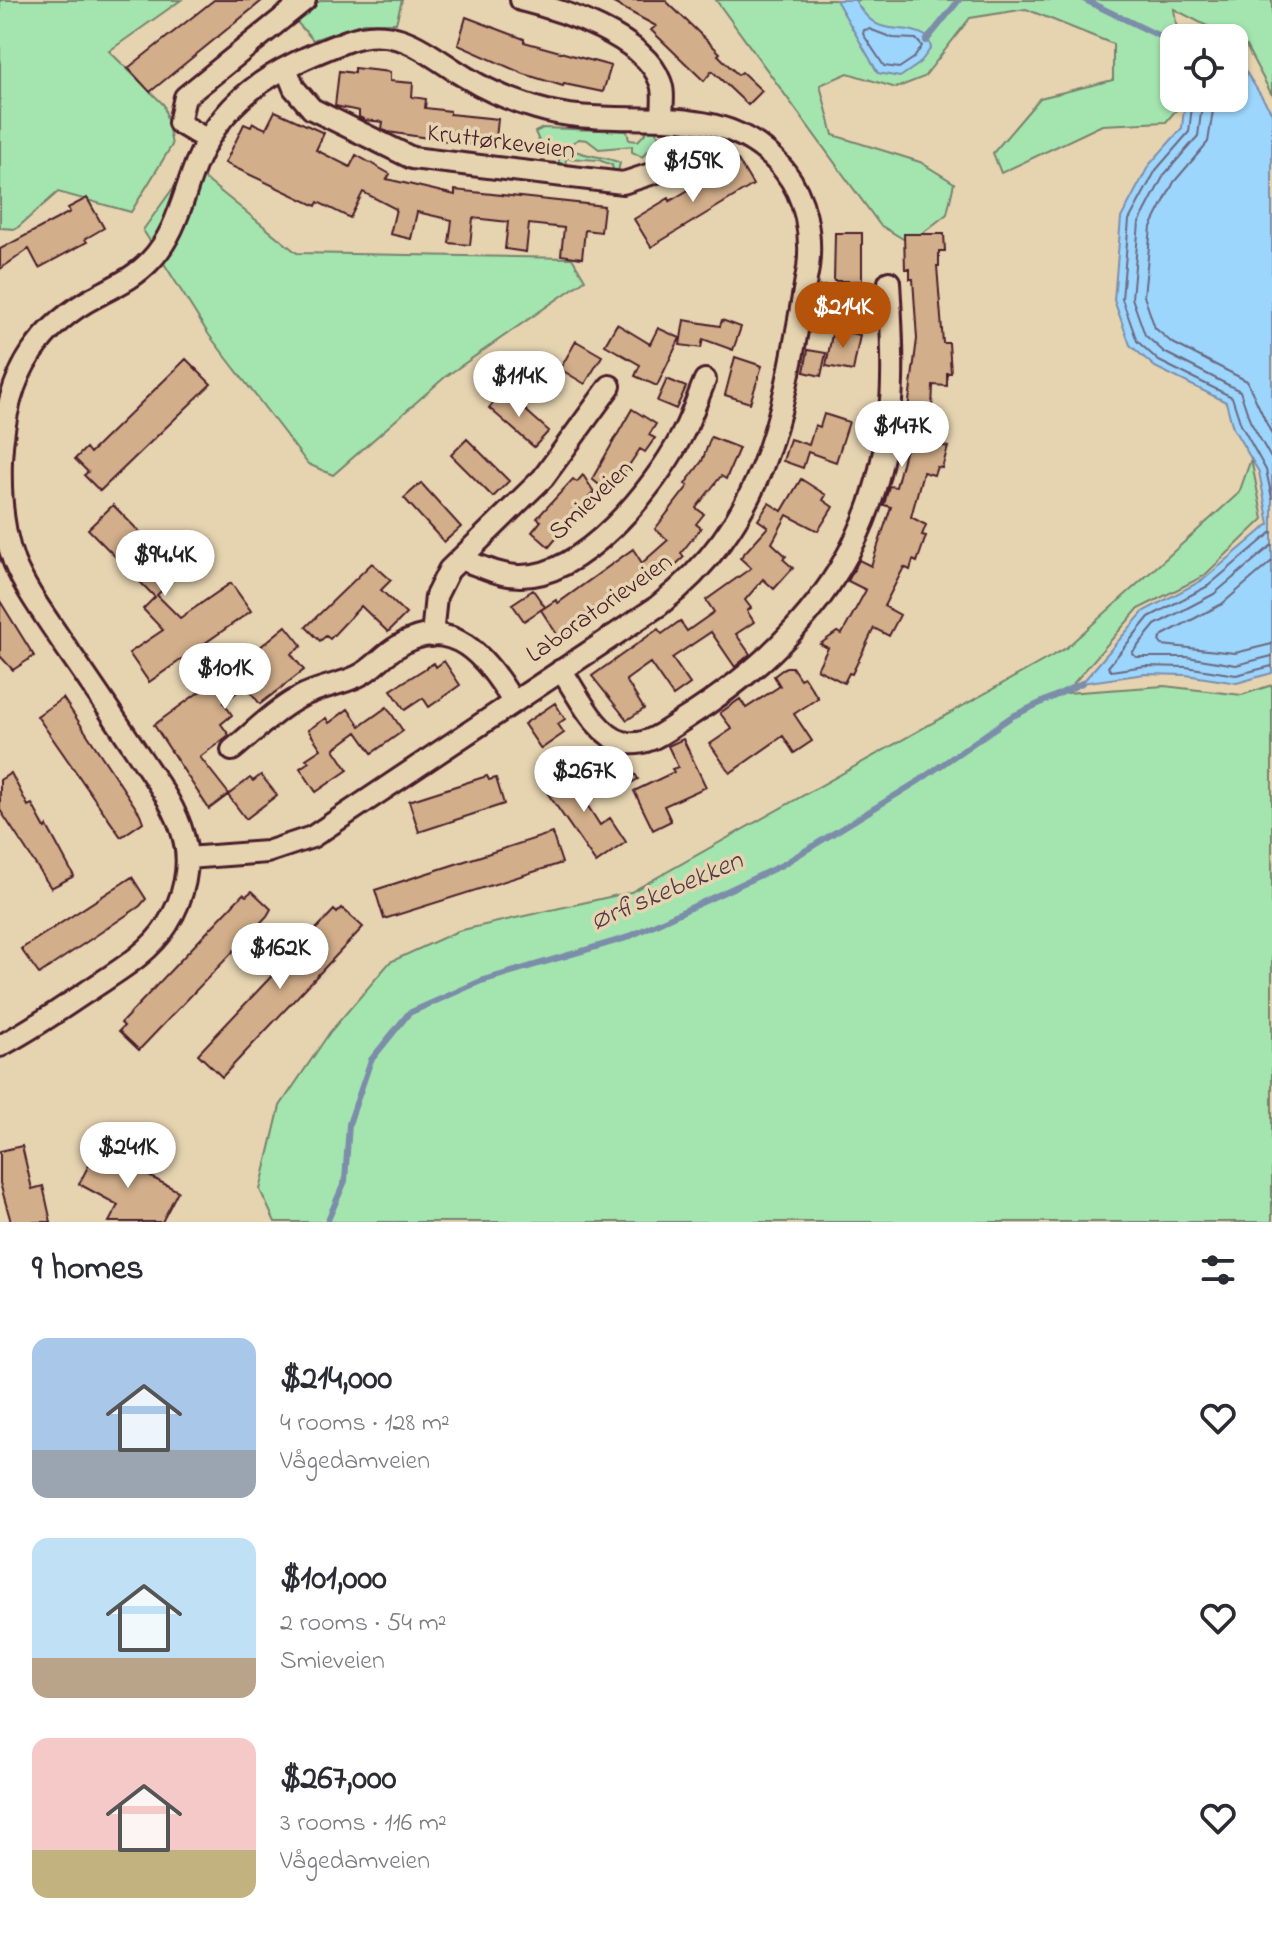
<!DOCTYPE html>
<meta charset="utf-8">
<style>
:root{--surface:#fff;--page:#f2f2f3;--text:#2b2b33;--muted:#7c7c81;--accent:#b45309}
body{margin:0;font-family:"Indie Flower",sans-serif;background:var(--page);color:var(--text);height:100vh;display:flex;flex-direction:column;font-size:30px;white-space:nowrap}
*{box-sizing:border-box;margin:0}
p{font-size:26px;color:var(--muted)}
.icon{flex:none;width:44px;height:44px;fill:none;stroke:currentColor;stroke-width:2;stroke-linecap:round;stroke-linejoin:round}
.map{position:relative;height:1222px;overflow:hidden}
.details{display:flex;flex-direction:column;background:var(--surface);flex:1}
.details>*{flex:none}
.buttons{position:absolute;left:1160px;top:24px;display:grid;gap:16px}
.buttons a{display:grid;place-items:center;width:88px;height:88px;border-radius:16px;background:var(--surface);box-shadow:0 2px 6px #0004;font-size:40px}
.price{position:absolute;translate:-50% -68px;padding:0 18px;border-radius:28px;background:#fff;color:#222;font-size:26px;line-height:52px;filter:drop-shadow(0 2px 4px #0008)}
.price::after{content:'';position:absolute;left:50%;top:48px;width:24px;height:18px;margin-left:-12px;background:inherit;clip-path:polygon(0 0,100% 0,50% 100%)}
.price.current{background:var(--accent);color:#fff}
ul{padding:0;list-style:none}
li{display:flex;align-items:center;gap:24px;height:200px;padding:0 32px}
li span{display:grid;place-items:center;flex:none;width:224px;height:160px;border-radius:16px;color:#555}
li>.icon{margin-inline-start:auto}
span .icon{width:96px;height:96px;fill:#fffc;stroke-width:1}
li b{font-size:34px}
h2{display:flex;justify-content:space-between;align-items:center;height:96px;padding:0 32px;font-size:34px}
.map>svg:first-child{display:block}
.green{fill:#a4e5af;stroke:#77826d;stroke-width:2}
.water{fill:#9dd6fd;stroke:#7c8da9;stroke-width:2}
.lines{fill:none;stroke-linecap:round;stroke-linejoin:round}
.shore{stroke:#6b687f;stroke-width:2}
.stream{stroke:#7c8da9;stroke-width:6}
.building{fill:#d2ae8a;stroke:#4a1f2b;stroke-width:2}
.street-casing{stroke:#4a1f2b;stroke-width:26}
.street{stroke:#e6d4b1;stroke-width:20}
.labels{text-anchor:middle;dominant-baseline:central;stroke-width:7;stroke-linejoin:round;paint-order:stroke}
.street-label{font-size:26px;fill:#4a1f2b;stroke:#e6d4b1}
.water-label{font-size:28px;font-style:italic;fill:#563a4a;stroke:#e6d4b1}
</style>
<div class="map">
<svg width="1272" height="1222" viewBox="0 0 1272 1222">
<rect width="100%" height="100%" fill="#e6d4b1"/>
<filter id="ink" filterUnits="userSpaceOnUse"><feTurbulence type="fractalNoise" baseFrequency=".0125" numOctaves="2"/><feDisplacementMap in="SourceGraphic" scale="16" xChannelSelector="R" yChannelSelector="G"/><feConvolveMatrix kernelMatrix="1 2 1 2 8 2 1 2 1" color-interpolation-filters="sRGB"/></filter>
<g filter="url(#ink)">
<path class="green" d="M0,0H181L109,51L164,105L172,145L131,212L58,192L16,229L0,228Z
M322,0H402L396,23H363L313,40L295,20L306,8Z
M716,0H1272V95L1246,46L1174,9L1178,38H1174V98H1182V103L1166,122L1102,125L1001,173L993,153L1040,98L1113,80V44L1026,9L970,18L924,77L896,88L848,73L820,85L833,135L920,162L954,183L947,214L910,243L880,225Z
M543,128L627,131L629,140L638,141L649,129H657L656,132L661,138L642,157L632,152V146L599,149L587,140L579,139L572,143L573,150C588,157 605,156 620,163L618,171L613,170L612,165L599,160L566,158L565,166L559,165V157L543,155L539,150V141L535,132Z
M189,166L297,253L572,258L585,280L445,377L333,475L308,464L209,335L143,230Z
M1251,459L1263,519L1204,576L1138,609L1065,693L1164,686L1242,695L1272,685V1222H275L260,1190L280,1106L330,1032L390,962L458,931L631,892L1066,648L1239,493Z"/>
<path class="water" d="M836,0H855C880,43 896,19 928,37L931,48L919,64L900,77L878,73Z
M1234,53L1272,113V673L1237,683L1186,675L1145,674L1082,683L1144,611L1203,580L1269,524L1259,472L1233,428L1226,402L1155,367L1130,345L1114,300L1121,218L1149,165L1182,128L1185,98H1234Z"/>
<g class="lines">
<path class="shore" d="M869,29L893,38L916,39L922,46L914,58L899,68L884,66L863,34L864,30Z
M1193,98L1189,132L1156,170L1129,220L1122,299L1137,341L1159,361L1232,397L1241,425L1266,470L1272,498
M1203,98L1198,136L1164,175L1139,223L1132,298L1145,335L1164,352L1240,391L1250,421L1272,460
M1215,98L1208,142L1174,182L1151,227L1144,296L1155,328L1171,342L1247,381L1272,435
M1272,532L1208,586L1149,617L1108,667L1111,671L1145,666L1186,667L1236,675L1272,666
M1272,545L1214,594L1155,625L1132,653L1136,657H1187L1236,665L1272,656
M1272,561L1222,604L1163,635L1159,641L1162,645L1235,653L1272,644"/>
<path class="stream" d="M1085,0L1174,43
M926,41L959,0
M327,1222L345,1181L349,1124L371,1060L409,1013L481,981L626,938L782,865L917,782L1011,717L1082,683"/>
</g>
<path class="building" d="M214,0H263L150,92L128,68Z
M608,0H665L720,53L718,55L738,75L742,72L762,91L748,105L712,71L704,81L651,30L656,26Z
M466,17L524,39V42L611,66L603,92L564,84L563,86L524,74L458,45Z
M354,68L390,72V81L413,83L412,97L426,99L425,108L450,111V114L498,119L495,148L388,132L382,129L383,122L365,120L359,117V111L335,106L339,71L354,73Z
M275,111L324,133L316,150L350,167L356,155L390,174L387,179L455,195V190L604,206L601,232L585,230L582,258L561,255L564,228L529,224L526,252L505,249L508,222L473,218L470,245L449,243L452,220L417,212L411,239L390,234L396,209L363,192L350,218L318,202L316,206L225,163L244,124L251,127L253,123L266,129Z
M738,160L753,185L651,247L634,219L669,198L670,201Z
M87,198L104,228L85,239L87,242L39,268L29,249L0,269V249L70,212L68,208Z
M835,233H862V281H834Z
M904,234H944L945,251H939V266H937L943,343H949L951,373H947V386L933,385L931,435L941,438L939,445L948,447L942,468L937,467L934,475L923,472L911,517L926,525L922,535L926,536L917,562L913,560L910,570L904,567L884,606L900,615L889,636L874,628L852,674L849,673L844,683L817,669L828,648L820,644L837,632L842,634L866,590L848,581L859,560L871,566L891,507L884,505L889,486L896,487L914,417H907L917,339L913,279H910V269H905Z
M820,286H841V310H820Z
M684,320L720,326L722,320L741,327L733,350L703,339L701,348L680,345Z
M617,324L650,344L658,328L680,338L657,386L635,376L640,365L605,345Z
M833,329L860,335L853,371L826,366Z
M576,341L602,356L585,384L560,369Z
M808,350L826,353L821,376L804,372Z
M735,357L762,366L750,403L725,395Z
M186,359L211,384L100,491L84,475L88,472L75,459L86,448L90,453Z
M667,379L686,387L676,409L657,401Z
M504,391L549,431L534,447L489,408Z
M632,409L656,424L649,435L655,438L645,452L640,449L619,480L613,476L603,488L592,479Z
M824,414L849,422L836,462L808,452L803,468L783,461L790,439L809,445L815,425L820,427Z
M711,437L739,448L726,479L721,476L696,508L704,514L696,524L701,528L681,553L684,557L669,571L662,563L638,580L642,585L628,595L624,589L613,595L583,616L586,621L560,639L541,610L556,600L558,603L633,549L642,563L668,540L655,529L688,486L685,484L702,461Z
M467,439L509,481L493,497L451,455Z
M583,475L594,492L557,532L560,534L549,547L532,532L541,521L537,518L573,479L577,482Z
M801,479L826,495L823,500L833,507L818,531L787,515L772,543L786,556L783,559L793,568L774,589L763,579L745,600L751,608L747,611L754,622L736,634L750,654L735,667L711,632L672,658L690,684L673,696L650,663L626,680L644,709L627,720L592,676L658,629L662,634L680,621L687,631L714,612L706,600L751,568L740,558L768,527L758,520L769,503L782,511Z
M421,483L461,527L444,542L404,498Z
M113,505L180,573L157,595L180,618L231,583L251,611L149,682L129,653L163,630L143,609L155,597L88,529Z
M372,563L391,580L381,590L406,614L388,632L361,606L330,639L326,636L320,641L306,627Z
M533,590L545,607L524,621L512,604Z
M0,601L34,656L13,670L0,656Z
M286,626L302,646L291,654L304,670L260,704L245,685L224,703L232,715L221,724L229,735L200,757L229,794L209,809L154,725L210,684L215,690L241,669L238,665Z
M444,661L460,685L429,707L423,698L405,710L391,690L434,663L436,667Z
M786,667H792L800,679L804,677L818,698L794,714L812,741L794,753L783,736L730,773L710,744L732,729L720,713L740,699L746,708L780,686L774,676Z
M63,698L140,814L143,822L121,837L37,716Z
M555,703L565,719L558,724L564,733L541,749L524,724Z
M387,707L403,731L372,753L357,732L334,749L348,770L316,792L300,768L309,762L306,759L321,749L308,730L326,718L329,723L348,709L360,726Z
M683,739L706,787L664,806L671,821L653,830L634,791L674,772L672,769L678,767L668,746Z
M626,760L638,779L621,789L609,770Z
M582,765L597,788L584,800L600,825L610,818L626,842L596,863L544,788Z
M11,773L28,806L32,804L45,828L47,826L74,876L51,888L0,810V780Z
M261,775L277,795L246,819L228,795L250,778L253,781Z
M487,776L489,780L496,778L504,804L419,832L409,801Z
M552,833L562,863L384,919L375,890Z
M132,877L146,899L140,906L39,974L21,949Z
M252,891L271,909L267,916L139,1050L119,1031L124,1026L121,1023L243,894L246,896Z
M342,908L363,927L222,1077L198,1054L334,910L337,913Z
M22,1146L32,1189L43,1186L51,1222H11L0,1183V1151Z
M97,1149L178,1191L162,1222H109L118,1205L79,1184Z"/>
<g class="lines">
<defs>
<path id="street" d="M521,0C562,10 644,37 660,81C665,92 662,106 662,119
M286,68L294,88L312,109L412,158L623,183L657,172L687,147
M206,139L179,123L185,97L305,0
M460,559C479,565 499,576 519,576C583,578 654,488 681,437C691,418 697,399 705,380
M432,636L436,596L449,570L543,478L610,386
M561,670C577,692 595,735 623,742C646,748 664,732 683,720C767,667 837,599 870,504C897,424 894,364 889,282
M232,750C254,732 275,710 300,697C318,687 339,685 358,676C373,669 383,655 397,647C451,612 488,659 513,702
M0,1046C31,1030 59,1010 88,991C116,972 149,954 167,925C184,898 192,865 183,835C175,805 154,778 137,752C113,716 88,679 63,643C46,617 26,591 14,562C2,530 0,494 1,460C3,422 10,384 32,352C48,329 70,310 95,297C115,286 134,278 150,261C173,237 180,208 191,177C218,98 273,69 347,41C397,22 428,55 467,78C488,91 513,101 536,108C620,134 721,91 784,170C806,198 812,234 808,268C784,403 773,516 658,606L312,837L267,852L187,858"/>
</defs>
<use href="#street" class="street-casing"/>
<use href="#street" class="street"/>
</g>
</g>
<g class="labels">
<g class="street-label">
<text transform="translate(501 143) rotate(7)">Kruttørkeveien</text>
<text transform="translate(592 501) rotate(-43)">Smieveien</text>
<text transform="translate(600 609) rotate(-35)">Laboratorieveien</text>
</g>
<g class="water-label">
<text transform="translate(667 892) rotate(-23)">Ørfiskebekken</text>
</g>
</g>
</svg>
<div class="buttons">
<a><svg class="icon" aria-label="locate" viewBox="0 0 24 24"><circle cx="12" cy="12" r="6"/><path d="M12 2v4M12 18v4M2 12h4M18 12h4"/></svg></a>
</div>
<b class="price" style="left:693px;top:204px">$159K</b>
<b class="price current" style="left:843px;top:350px">$214K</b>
<b class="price" style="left:519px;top:419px">$114K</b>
<b class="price" style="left:902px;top:469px">$147K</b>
<b class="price" style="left:165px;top:598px">$94.4K</b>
<b class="price" style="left:225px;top:711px">$101K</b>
<b class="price" style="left:584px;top:814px">$267K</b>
<b class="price" style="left:280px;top:991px">$162K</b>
<b class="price" style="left:128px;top:1190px">$241K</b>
</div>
<section class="details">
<h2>9 homes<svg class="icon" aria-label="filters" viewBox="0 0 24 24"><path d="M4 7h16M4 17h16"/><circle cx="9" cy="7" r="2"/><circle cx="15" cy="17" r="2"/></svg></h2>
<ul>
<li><span style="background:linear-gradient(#a9c7e8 70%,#9aa5b1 0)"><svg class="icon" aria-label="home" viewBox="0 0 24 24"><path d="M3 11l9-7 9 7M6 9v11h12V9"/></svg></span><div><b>$214,000</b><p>4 rooms · 128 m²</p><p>Vågedamveien</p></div><svg class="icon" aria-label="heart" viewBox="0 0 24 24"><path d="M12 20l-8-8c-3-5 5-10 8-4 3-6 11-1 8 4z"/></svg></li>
<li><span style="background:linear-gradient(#bfe0f5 75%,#b9a48a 0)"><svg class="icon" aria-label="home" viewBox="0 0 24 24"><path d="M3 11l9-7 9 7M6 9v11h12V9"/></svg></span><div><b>$101,000</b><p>2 rooms · 54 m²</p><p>Smieveien</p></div><svg class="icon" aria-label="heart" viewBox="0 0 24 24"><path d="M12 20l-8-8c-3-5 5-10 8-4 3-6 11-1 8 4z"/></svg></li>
<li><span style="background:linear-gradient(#f6c9c9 70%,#c2b280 0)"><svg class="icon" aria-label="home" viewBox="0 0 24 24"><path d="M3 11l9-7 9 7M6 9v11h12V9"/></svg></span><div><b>$267,000</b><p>3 rooms · 116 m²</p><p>Vågedamveien</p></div><svg class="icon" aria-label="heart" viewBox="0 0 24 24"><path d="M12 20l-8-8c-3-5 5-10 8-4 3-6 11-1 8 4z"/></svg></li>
</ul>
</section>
